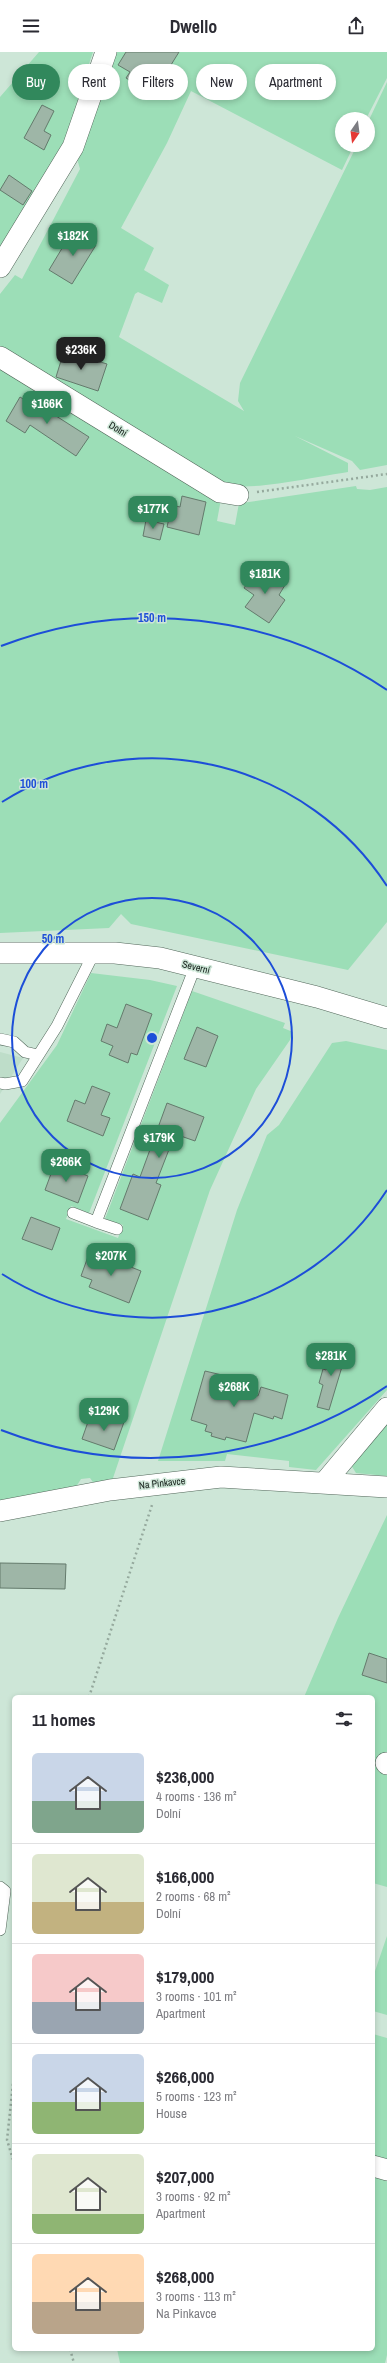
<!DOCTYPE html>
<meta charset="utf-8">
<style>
:root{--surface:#fff;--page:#f7f7f7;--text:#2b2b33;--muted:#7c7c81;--line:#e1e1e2;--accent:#31885c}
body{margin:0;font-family:"Archivo Narrow",sans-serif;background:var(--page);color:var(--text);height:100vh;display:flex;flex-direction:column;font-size:15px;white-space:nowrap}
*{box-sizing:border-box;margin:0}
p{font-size:13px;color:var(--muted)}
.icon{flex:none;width:22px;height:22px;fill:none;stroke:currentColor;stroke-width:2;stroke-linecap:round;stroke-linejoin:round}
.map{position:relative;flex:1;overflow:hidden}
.panel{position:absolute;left:12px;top:1643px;width:363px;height:656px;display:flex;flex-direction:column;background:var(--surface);border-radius:6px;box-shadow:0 2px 6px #0003}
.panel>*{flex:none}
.guide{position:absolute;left:12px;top:12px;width:363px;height:36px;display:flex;gap:8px}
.needle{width:26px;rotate:194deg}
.tools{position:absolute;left:335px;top:60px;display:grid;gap:8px}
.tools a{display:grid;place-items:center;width:40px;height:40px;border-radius:50%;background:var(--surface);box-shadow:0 2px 6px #0003;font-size:20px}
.price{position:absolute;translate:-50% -34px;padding:0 9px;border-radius:8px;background:var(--accent);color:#fff;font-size:13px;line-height:26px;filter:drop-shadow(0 1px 2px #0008)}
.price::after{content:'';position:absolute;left:50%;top:24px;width:12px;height:9px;margin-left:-6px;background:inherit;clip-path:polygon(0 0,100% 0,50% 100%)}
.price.current{background:#222;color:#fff}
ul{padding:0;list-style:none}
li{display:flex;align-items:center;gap:12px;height:100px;padding:0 20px}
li+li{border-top:1px solid var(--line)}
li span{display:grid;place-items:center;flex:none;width:112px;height:80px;border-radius:6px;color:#555}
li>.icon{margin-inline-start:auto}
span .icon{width:48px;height:48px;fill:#fffc;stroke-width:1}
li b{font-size:17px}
h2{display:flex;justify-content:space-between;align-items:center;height:48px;padding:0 20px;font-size:17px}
.pill{padding:0 14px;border-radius:18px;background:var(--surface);box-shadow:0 2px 6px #0003;font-size:14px;line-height:36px}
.pill.current{background:var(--accent);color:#fff}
header{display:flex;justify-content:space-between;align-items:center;height:52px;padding:0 20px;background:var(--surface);font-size:18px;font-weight:800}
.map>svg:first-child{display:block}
.built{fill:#beddc9}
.green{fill:#9cdeb7}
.building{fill:#9eb6a7;stroke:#647a6c}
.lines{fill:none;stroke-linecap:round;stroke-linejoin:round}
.lane-casing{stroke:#52675a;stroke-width:12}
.street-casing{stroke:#52675a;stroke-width:22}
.path{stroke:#95a99d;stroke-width:2.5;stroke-dasharray:2 3;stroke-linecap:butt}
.lane{stroke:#fff;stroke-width:11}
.street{stroke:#fff;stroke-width:21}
.ring{fill:none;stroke:#1d4ed8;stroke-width:2}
.labels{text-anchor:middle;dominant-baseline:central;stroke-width:3;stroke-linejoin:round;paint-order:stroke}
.street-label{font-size:10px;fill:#141d18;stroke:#cde6d7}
.centre{fill:#1d4ed8;stroke:#cde6d7;stroke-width:2}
.ring-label{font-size:12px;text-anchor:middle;font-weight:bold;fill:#1d4ed8;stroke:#cde6d7;stroke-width:3;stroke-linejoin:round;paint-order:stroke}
</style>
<header><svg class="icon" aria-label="menu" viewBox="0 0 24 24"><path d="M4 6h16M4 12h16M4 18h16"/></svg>Dwello<svg class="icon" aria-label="share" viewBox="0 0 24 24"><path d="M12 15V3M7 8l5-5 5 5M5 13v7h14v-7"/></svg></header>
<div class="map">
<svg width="387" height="2311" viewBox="0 0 387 2311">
<rect width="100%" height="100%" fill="#cde6d7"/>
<path class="built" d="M0,1000L23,1006L0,1042Z"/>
<path class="green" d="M39,0H93C84,23 84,48 75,71C56,116 26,158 0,200V45Z
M115,0H387V26L366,67H342V93H354L342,118L191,39L167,91L121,176L154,196L144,218L169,233L162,251L138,240L135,242L119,285L244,359L238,349L240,331L357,93H368V70L387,30V413L360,418L352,409L295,384L348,411V420C319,424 255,439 228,433L0,299V242L15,223L22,227L80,117L76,103Z
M0,313L221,447L217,469L235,473L239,451H242L356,434L357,437L370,438L387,435V870L348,918L131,872L121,862L109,876L0,881Z
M91,921L150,928L177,934L89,1161L71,1154L66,1167L118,1186L123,1173L105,1167L192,939L285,971L283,976L293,980L290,988L256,1037L210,1138L112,1429L95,1433L90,1426L81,1427L76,1435L0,1449V1071L57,993Z
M346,989L387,998V1338L316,1418L289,1415V1409L227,1402L225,1409H158L237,1158L267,1083L279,1073L332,991Z
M387,1367V1424L356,1421L351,1413Z
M387,1463V1707L381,1705L374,1714L387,1719V1835L373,1831V1645H304L338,1566Z
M387,1884V1963L373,1959V1925Z
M373,1982L387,1986V2115L373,2111Z
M373,2120L387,2124V2303L385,2311H120L117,2297H373Z"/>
<path class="building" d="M126,0H179L153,42L126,26L130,20L118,13Z
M42,53L54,59L44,79L51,83L44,98L24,86Z
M9,123L32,139L23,153L0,138Z
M73,178L96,193L72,232L49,218Z
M64,299L107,312L98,339L56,325Z
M20,345L28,350L31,345L43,353L42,355L89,385L76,404L30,373L25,381L6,369Z
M182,444L206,450L199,483L167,475L172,453L180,455Z
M146,468L164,472L160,488L143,484Z
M259,514L285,533L279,543L285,548L269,571L245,555L254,543L244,536Z
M126,952L152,962L137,1003L131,1001L128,1011L109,1003L113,994L101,989L107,972L117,976Z
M197,975L218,984L206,1015L184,1007Z
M92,1034L110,1041L101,1063L110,1066L103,1084L67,1069L75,1048L85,1052Z
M167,1051L204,1065L195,1089L175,1082L156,1131L161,1133L148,1168L120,1157L133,1122L140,1125Z
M55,1111L88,1124L78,1151L45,1138Z
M31,1165L60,1176L52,1198L22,1187Z
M90,1199L141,1219L129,1251L89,1235L92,1228L81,1224Z
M332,1293L347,1298L329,1358L317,1355L323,1333L319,1331L323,1317L326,1318Z
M205,1319L222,1323L220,1333L258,1344L261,1335L288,1343L282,1367L274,1364L273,1367L254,1361L246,1390L226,1385L225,1388L211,1384L212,1381L205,1379L207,1373L191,1368Z
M106,1364L124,1370L114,1398L82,1387L89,1367L103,1371Z
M0,1511L66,1512L65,1537L0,1536Z
M369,1601L387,1607V1631L362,1623Z"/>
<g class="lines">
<defs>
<path id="lane" d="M0,987L14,990L25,1000L38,1003
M0,1031L5,1032L22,1029L57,974L94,901
M73,1161L96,1170L195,915
M96,1170L117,1177
M0,1835L5,1839L0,1878"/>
<path id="street" d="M0,215L73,95L106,0
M0,305L220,440L238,443
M0,901H115L160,906L317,945L387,966
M325,1430L387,1356
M0,1459L110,1438L221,1425L387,1435
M386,1711L387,1712
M373,2114L387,2118"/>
</defs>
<use href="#lane" class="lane-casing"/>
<use href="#street" class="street-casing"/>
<path class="path" d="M257,440L387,422
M89,1645L152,1453
M14,2022L7,2088L14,2111
M70,2297L74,2311"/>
<use href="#lane" class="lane"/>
<use href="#street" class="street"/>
</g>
<g class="ring">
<circle cx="152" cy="986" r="140"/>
<path d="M387 1138A280 280 0 0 1 2 1222M2 750A280 280 0 0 1 387 834"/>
<path d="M387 1334A420 420 0 0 1 1 1378M1 594A420 420 0 0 1 387 638"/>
</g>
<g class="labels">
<g class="street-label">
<text transform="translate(118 377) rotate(31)">Dolní</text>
<text transform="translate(196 915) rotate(14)">Severní</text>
<text transform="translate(162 1431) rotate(-6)">Na Pinkavce</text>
</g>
</g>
<circle cx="152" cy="986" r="6" class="centre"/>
<g class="ring-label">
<text x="152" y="570">150 m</text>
<text x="34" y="736">100 m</text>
<text x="53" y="891">50 m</text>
</g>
</svg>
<div class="tools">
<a><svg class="needle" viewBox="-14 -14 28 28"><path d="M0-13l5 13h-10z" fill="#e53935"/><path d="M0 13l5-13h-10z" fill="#7c7c81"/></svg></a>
</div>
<b class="price" style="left:73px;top:205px">$182K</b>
<b class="price current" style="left:81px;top:319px">$236K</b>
<b class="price" style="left:47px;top:373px">$166K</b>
<b class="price" style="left:153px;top:478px">$177K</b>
<b class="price" style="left:265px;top:543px">$181K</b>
<b class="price" style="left:159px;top:1107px">$179K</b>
<b class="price" style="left:66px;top:1131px">$266K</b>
<b class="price" style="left:111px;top:1225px">$207K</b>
<b class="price" style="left:331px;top:1325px">$281K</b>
<b class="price" style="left:234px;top:1356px">$268K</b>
<b class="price" style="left:104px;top:1380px">$129K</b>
<div class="guide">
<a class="pill current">Buy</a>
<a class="pill">Rent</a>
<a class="pill">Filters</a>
<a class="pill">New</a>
<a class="pill">Apartment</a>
</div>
<section class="panel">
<h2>11 homes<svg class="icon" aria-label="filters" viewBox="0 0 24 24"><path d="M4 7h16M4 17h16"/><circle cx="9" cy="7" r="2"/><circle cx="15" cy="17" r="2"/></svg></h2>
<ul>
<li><span style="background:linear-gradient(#c9d6e8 60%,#7fa58c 0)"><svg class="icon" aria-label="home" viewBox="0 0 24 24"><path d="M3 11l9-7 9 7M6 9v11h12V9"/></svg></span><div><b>$236,000</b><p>4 rooms · 136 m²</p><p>Dolní</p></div></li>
<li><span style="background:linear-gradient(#dfe7d0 60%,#c2b280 0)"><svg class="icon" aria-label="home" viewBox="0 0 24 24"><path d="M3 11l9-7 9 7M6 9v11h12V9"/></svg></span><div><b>$166,000</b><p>2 rooms · 68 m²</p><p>Dolní</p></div></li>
<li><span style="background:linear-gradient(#f6c9c9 60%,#9aa5b1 0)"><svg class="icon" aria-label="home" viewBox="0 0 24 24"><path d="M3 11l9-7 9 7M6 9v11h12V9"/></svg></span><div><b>$179,000</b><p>3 rooms · 101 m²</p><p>Apartment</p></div></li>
<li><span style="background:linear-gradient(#c9d6e8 60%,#8fb573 0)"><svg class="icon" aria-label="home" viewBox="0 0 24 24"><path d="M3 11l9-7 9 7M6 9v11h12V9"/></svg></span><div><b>$266,000</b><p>5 rooms · 123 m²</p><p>House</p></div></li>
<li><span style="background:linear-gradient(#dfe7d0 75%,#8fb573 0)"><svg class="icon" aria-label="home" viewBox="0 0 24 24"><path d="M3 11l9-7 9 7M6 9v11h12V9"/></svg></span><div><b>$207,000</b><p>3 rooms · 92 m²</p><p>Apartment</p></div></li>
<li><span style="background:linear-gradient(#ffd9b3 60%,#b9a48a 0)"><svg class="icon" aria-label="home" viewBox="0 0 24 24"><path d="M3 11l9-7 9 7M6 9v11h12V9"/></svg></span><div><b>$268,000</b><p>3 rooms · 113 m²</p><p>Na Pinkavce</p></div></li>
</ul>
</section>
</div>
